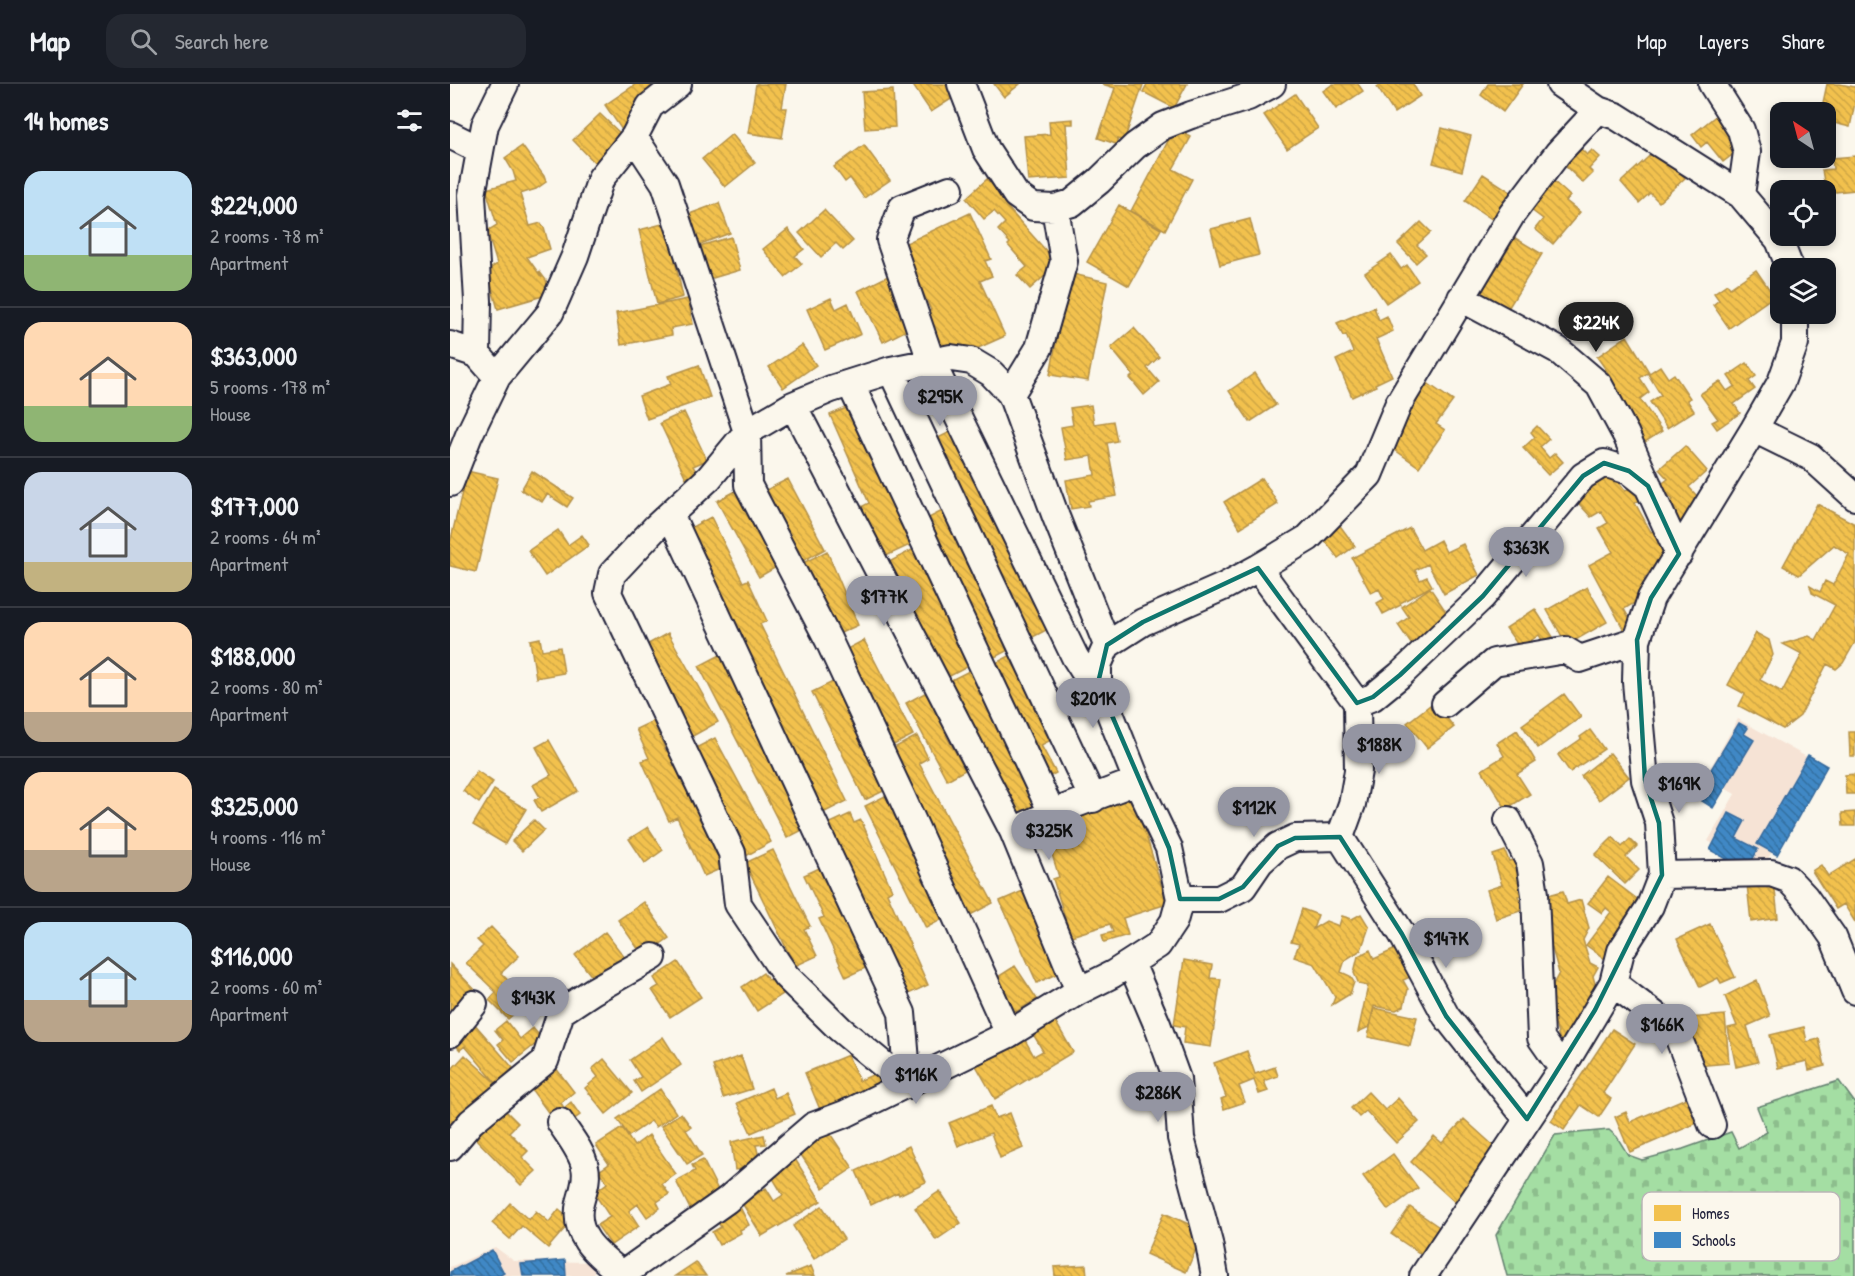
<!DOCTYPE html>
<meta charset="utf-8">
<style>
:root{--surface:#171b24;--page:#242831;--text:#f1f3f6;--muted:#9ea1a6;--line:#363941;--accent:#9495a2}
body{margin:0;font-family:"Patrick Hand",sans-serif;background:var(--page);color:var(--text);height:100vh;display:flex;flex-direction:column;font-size:22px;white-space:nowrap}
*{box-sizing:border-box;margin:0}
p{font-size:20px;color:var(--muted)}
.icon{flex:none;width:33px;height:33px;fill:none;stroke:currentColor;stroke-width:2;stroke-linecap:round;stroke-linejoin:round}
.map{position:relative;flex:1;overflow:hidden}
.drawer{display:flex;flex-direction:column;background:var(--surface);width:450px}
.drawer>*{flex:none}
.needle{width:39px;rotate:324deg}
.tools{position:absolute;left:1320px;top:18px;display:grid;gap:12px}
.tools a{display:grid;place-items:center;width:66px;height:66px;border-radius:12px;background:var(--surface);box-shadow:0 3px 9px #0003;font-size:30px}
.price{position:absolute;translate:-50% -51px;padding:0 14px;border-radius:21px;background:var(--accent);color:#111;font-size:20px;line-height:39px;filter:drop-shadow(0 2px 3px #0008)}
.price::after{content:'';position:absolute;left:50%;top:36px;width:18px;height:14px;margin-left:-9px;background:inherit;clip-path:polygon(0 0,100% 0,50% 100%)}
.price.current{background:#222;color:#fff}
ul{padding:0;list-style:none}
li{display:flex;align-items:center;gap:18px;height:150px;padding:0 24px}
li+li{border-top:2px solid var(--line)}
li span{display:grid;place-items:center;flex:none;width:168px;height:120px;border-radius:18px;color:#555}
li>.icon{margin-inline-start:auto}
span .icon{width:72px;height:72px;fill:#fffc;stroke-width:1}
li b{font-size:26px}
h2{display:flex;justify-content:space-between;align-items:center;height:72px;padding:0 24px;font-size:26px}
header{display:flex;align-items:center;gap:36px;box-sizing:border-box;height:84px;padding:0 30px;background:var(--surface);border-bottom:2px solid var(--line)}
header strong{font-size:28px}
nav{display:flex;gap:33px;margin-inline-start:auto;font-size:21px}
.search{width:420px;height:54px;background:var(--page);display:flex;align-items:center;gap:15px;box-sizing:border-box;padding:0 21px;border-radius:18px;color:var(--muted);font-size:22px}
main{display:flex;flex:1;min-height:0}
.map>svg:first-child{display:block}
.built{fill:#f6e3d5}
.cemetery{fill:url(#cemetery-stones);stroke:#63806f;stroke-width:1.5}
.homes{fill:url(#homes-back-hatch);stroke:#b49148;stroke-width:1.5}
.schools{fill:url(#schools-back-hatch);stroke:#36699c;stroke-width:1.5}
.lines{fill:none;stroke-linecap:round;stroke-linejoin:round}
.minor-casing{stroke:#22223b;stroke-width:30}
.minor{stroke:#fbf7ec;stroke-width:26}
.marked{fill:none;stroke:#0f766e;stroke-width:4.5;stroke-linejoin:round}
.key{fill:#fbf7ec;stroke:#bab7b7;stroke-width:1.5}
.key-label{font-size:16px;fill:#22223b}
</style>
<header>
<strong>Map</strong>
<div class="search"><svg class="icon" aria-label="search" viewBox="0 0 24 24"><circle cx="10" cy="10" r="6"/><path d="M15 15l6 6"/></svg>Search here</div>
<nav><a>Map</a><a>Layers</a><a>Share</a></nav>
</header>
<main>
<section class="drawer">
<h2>14 homes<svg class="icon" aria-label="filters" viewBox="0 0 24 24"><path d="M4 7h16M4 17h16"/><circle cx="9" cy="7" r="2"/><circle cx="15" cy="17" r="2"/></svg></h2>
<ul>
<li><span style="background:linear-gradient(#bfe0f5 70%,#8fb573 0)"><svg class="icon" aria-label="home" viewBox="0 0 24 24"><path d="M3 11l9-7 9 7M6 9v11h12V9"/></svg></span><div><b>$224,000</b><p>2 rooms · 78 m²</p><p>Apartment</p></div></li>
<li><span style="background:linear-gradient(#ffd9b3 70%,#8fb573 0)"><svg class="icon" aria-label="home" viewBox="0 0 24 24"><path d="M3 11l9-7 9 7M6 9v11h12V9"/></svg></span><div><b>$363,000</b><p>5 rooms · 178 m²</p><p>House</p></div></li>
<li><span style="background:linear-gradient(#c9d6e8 75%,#c2b280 0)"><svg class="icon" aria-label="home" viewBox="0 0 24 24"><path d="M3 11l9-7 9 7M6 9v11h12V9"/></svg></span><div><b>$177,000</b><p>2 rooms · 64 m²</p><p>Apartment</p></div></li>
<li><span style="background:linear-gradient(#ffd9b3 75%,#b9a48a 0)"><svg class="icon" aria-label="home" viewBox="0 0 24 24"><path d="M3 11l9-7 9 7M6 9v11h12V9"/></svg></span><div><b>$188,000</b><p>2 rooms · 80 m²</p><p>Apartment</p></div></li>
<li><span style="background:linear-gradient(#ffd9b3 65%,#b9a48a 0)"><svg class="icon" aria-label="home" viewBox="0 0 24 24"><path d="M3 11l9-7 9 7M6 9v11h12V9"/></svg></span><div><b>$325,000</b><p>4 rooms · 116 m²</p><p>House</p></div></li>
<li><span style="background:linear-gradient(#bfe0f5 65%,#b9a48a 0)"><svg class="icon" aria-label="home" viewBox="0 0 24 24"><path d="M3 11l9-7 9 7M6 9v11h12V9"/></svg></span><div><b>$116,000</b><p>2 rooms · 60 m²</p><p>Apartment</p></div></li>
</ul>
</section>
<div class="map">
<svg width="1405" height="1192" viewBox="0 0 1405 1192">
<defs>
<pattern id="cemetery-stones" width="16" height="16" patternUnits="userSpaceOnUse" patternTransform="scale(1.5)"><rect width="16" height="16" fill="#a4dea3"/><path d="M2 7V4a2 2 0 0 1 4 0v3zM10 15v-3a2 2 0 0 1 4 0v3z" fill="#8dbe8d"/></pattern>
<pattern id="homes-back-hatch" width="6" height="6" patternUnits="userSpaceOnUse" patternTransform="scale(1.5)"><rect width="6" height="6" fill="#f2c14e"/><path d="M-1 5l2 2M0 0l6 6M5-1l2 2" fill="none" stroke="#cfa645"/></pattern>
<pattern id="schools-back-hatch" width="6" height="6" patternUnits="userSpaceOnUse" patternTransform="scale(1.5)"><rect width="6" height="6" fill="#3f88c5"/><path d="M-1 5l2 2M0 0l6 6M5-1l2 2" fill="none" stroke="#346fa1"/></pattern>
</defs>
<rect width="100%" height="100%" fill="#fbf7ec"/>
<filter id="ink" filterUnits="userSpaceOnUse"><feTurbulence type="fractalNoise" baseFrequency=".0167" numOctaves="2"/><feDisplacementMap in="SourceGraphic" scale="12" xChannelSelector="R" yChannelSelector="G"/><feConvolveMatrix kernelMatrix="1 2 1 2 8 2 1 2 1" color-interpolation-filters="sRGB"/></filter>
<g filter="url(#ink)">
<path class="built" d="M1288,635L1371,681L1311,787L1258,757L1285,710L1255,693Z
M45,1163L64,1177L146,1178L143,1192H0V1183Z"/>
<path class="cemetery" d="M1389,997L1405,1019V1192H1057L1046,1151L1105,1051L1159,1046L1167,1053L1178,1071L1192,1076L1233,1065L1281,1048L1289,1064L1317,1048L1307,1023Z"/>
<path class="homes" d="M186,0H203L207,5L204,24L172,46L155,21Z
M306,0H336L332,24H337L332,54L298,49Z
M462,0H502L509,10L481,28Z
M544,0H570L554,13Z
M652,0L693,1L674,57L668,55L666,60L648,54L665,4Z
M697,0H737L724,24L693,8Z
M883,0H908L913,7L886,25L873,7Z
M931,0H963L970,12L944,29L927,3Z
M1038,0H1073L1053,28L1031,11Z
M1377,0H1390L1405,3V19L1400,43L1376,37V28H1371Z
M443,6L445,43L415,45L412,8Z
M845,10L868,44L837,65L814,31Z
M150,30L174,53L146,80L123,56Z
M1268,30L1291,64L1273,78L1257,58L1251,63L1242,51Z
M623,35V40H616L620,94L578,97L574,52L600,50L599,37Z
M725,44L741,53L723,85L742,95L715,146L681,127Z
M992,44L1021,52L1012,87L983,79Z
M282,50L305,79L275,103L252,75Z
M414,61L440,96L414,114L400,94L395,98L384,83Z
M72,62L94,92L96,98L86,105L70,110L80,142L91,139L94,144L100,165L77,173L92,194L89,187L96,196L100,210L48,225L37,187L47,180L37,147L47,141L36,105L66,97L63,87L55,74Z
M1130,64L1137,71L1142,66L1150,73L1139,85L1143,89L1133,99L1114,81Z
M1208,64L1235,94L1209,118L1200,109L1189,119L1171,98Z
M1405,72V106L1376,109L1372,86L1383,85L1382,74Z
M1033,90L1067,112L1049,140L1015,117Z
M537,95L559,119L556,122L608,180L580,205L567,191L577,183L558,161L560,159L548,146L555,139L544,127L534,135L516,114Z
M1101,95L1120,112L1116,117L1130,128L1103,160L1085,145L1093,135L1077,123Z
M269,119L280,149L245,162L234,132Z
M669,121L711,145L679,202L637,178Z
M374,126L403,157L393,166L386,159L371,173L349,149Z
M520,129L541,175L535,177L542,192L530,197L555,252L526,265L490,272L471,231L481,226L458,176L461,174L454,160Z
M800,135L809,171L770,181L761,145Z
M224,137L236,175L225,177L233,213L207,220L189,146Z
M971,138L981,148L967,161L976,170L966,179L948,160Z
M338,145L354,165L345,172L352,180L335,193L313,165Z
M281,153L290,186L256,196L246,163Z
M1065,154L1092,170L1054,231L1027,215Z
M941,171L951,185L957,181L968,197L936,219L915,189Z
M1306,186L1324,212L1279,244L1263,221L1269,216L1264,209L1277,200L1280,204Z
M619,189L657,198L638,297L600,291Z
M438,192L463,243L433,258L408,207Z
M381,214L386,225L398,219L411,250L375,266L357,225Z
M238,215L243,240L221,244L222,251L171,261L166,229Z
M924,223L929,236L937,232L943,247L926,255L942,292L925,300L926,302L902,313L886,276L903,268L896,251L893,252L887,239Z
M684,244L709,273L697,284L709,298L694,311L680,294L683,291L661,264Z
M1177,252L1199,288L1190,294L1199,308L1190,315L1212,347L1195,358L1152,295L1159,290L1147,273Z
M352,261L366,281L333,304L319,283Z
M1297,279L1306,292L1299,297L1305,305L1284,320L1290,329L1267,345L1262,338L1268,335L1250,310L1270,297L1277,307L1285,302L1278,292Z
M249,281L260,313L197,335L189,312L221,300L218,292Z
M1210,282L1218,294L1224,290L1240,314L1237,316L1244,327L1217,344L1200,318L1211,311L1198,290Z
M805,289L826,321L800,338L779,307Z
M973,296L1003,317L986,340L995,346L969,383L938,361L956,335L949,330Z
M408,319L457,431L448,435L460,461L436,472L425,448L422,449L411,423L419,419L380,331Z
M641,321L644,340L663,337L667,357L657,359L667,412L638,417L639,422L621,425L616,396L645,391L642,372L617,376L611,343L623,341L620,324Z
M234,328L257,376L243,382L247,389L236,394L210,339Z
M1087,342L1099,355L1090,363L1099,374L1105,369L1113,378L1098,391L1073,364L1085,353L1081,348Z
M508,344L604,542L579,555L480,358Z
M1235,362L1257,387L1239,403L1254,420L1232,452L1211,427L1223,416L1210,401L1218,395L1209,385Z
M1156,383L1175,407L1188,401L1195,413L1185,419L1201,448L1207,444L1217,474L1206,480L1194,495L1200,505L1186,518L1174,525L1183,541L1177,548L1174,546L1139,481L1163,468L1149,444L1158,439L1151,427L1141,433L1122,412Z
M17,387L48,394L26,488L0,482V459Z
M82,387L123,414L117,423L97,410L92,418L71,406Z
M812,394L828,420L790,444L774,418Z
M338,395L375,465L349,479L312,408Z
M293,403L335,478L309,493L267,417Z
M1367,420L1405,440V558L1393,579L1386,585L1377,580L1350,632L1333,645L1289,622L1295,610L1278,601L1306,549L1319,556L1323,571L1310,596L1332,608L1352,570L1333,560L1359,552L1366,556L1385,521L1362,509L1360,502L1370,508L1375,497L1383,501L1399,470L1384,461L1349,491L1333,482Z
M498,424L568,561L541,575L471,438Z
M261,433L293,498L298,496L317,537L310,540L397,717L371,730L234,447Z
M888,439L905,462L888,474L871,451Z
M960,444L972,466L990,456L996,468L1013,460L1029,491L994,510L978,480L965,486L970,496L977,493L982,502L950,519L951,521L933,530L927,519L934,515L929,505L921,509L902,474Z
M108,446L118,461L132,451L139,461L95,492L78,467Z
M464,465L485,507L514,549L505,554L519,582L498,593L439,478Z
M377,467L408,541L382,553L349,481Z
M1137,503L1157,538L1117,561L1097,526Z
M980,504L1001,535L966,567L948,541L959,533L952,523Z
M1085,525L1105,556L1096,562L1089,551L1070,564L1056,544Z
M218,549L268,638L241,653L191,564Z
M90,554L92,566L110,563L114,589L86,594L80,556Z
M414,556L463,651L436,665L398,593L409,588L397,565Z
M276,568L364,740L337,754L249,582Z
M567,568L609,652L591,661L606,689L593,696L538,583Z
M523,585L591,718L560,733L493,600Z
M389,595L442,703L415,716L362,608Z
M486,603L508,644L496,651L515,686L497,696L456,619Z
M1114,610L1131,633L1088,664L1072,641Z
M984,618L1004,643L977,664L957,639Z
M203,637L216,667L230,660L279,781L254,792L227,733L219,737L192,677L199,674L186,645Z
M1067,646L1086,678L1067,690L1080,710L1056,725L1032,686L1054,672L1047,659Z
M1140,646L1154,665L1120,688L1108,671L1131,655L1130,653Z
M1405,648V672H1400L1399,648Z
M467,652L478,674L469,679L543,819L511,836L436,668Z
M265,654L321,758L296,772L240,667Z
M99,656L128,707L91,728L84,716L90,713L83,701L101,691L86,663Z
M1160,669L1179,693L1149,716L1131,692Z
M27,687L43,698L29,719L13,707Z
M1405,690V710H1396L1395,691Z
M44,706L76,725L55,760L23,741Z
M441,709L502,830L476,844L415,722Z
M684,712L717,820L673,834L678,851L654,858L652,851L663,848L660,840L621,852L603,795L609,793L593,741Z
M1405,728V742H1393L1392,729Z
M400,730L404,739L411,736L442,806L437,809L478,901L454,912L376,741Z
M84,736L94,746L72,767L62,757Z
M198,743L213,766L195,779L179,755Z
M1163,753L1172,763L1180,755L1187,762L1176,773L1189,786L1175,800L1145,771Z
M323,766L360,842L354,845L367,872L345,882L295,779Z
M1055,767L1059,777L1071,774L1082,808L1068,812L1073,826L1046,835L1037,806L1052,801L1043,771Z
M1405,775V838L1394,820L1386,825L1362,787L1371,781L1378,792Z
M378,780L426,879L396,893L369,835L374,833L354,791Z
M1158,793L1195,821L1155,875L1136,861L1161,828L1156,824L1152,829L1138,819Z
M1324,797L1328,834L1301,838L1297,800Z
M575,806L613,887L587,899L550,817Z
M1113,807L1117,820L1131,816L1139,844L1133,856L1140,879L1148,883L1143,892L1147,907L1121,957L1111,960L1097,912L1109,889L1088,814Z
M194,818L219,854L193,872L168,836Z
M852,825L868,831L863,845L876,837L889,842L892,832L902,835L911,830L919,843L911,866L895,876L891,888L900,892L904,898L900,910L882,921L885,913L865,880L844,873L849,860L841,858Z
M1260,840L1285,893L1271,899L1268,894L1250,903L1227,855Z
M41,843L69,872L51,889L70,909L59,920L66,928L58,935L39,916L46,908L16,879L33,862L27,856Z
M155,848L176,875L146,898L125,871Z
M954,861L967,890L953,896L958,905L954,922L946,926L924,922L919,943L908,948L918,902L909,900L904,889L908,872L920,866L924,875Z
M734,876L762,881L760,894L771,895L761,963L733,959L735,943L724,941Z
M228,878L251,913L220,933L202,906L209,902L204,894Z
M0,880L30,911L0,934Z
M565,882L587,915L561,931L540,898Z
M313,889L318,896L325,891L336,908L307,927L292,903Z
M1307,896L1320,932L1297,942L1308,978L1286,983L1278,944L1287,942L1275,912Z
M924,924L967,933L960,962L918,953Z
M601,930L623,968L545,1015L524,978L570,947L584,972L593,967L579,943Z
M1275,931L1279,979L1246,982L1241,961L1239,934Z
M22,937L63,984L46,999L15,962L10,966L1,956Z
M56,937L70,955L83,944L92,955L63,978L48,960L53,956L45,946Z
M1354,943L1357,958L1369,955L1375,982L1359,986L1357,977L1328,984L1320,951Z
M1162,945L1185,960L1153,1009L1161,1015L1149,1033L1131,1021L1114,1046L1101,1037Z
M213,953L231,981L191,1008L184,997L191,993L180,976Z
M797,967L805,990L825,983L828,992L814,997L818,1007L809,1010L804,996L789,1002L795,1018L774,1025L771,1015L776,1013L764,979Z
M15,971L48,1001L0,1053V987Z
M398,971L409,997L431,987L436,1000L371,1028L355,989Z
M291,972L302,1005L273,1014L263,982Z
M154,975L182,1009L156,1030L135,1004L148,993L142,985Z
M102,979L124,1008L111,1019L114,1024L121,1018L130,1031L120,1038L110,1024L100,1031L76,998Z
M321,1004L325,1014L336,1009L345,1030L301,1049L287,1019Z
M210,1005L226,1029L206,1043L201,1037L179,1052L167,1035Z
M918,1008L935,1026L948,1014L969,1038L946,1059L916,1027L909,1033L901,1024Z
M1236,1014L1247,1039L1180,1068L1165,1033L1176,1028L1180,1038Z
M49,1020L68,1039L59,1048L78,1067L72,1073L86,1087L71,1101L20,1049Z
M541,1022L546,1034L560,1029L573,1064L550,1074L541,1049L508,1062L499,1039Z
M231,1029L241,1043L236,1046L252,1071L237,1080L211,1042Z
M1014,1035L1045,1063L1029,1082L1036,1089L1008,1121L961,1078L984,1052L992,1059Z
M172,1044L184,1062L199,1051L226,1090L212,1100L219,1110L207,1118L210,1124L197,1133L188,1120L179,1127L189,1142L161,1161L147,1141L160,1133L144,1109L157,1099L149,1087L159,1080L146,1061Z
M377,1045L403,1084L373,1104L347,1065Z
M314,1051L316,1060L306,1061L308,1069L306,1078L302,1083L285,1086L281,1058Z
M459,1062L476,1098L449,1111L448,1108L421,1121L406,1087Z
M943,1070L968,1104L938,1126L913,1092Z
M345,1075L371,1117L312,1152L292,1119L316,1104L324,1117L333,1111L321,1091Z
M253,1076L270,1110L240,1125L226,1097L245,1087L242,1081Z
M490,1107L511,1139L486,1156L465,1124Z
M60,1119L79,1136L86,1127L99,1138L109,1125L122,1136L98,1164L72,1142L60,1155L42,1139Z
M288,1119L299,1141L290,1146L291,1149L269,1161L262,1148L271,1143L264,1132Z
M372,1122L394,1155L364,1175L343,1142Z
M960,1123L992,1145L978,1175L941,1150Z
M714,1129L754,1147L736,1188L696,1170Z
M246,1178L256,1192H225Z
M636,1181L637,1192H605L604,1183Z
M361,1182L365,1192H336Z"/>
<path class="schools" d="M1289,639L1298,644L1294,650L1304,656L1263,724L1249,715L1253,707L1239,698L1246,685L1257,692Z
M1358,671L1377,682L1327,771L1307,760Z
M1279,729L1295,737L1286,754L1308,765L1297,786L1260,766Z
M42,1166L54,1189L49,1192H0V1188Z
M115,1176L116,1192H73L71,1180Z"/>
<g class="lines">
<defs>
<path id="minor" d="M511,0L536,65L566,111L583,123L605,124L622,119L649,97L685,62L713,42L741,31L798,13L822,0
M1110,0L1148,26L1166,32L1291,111L1329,156L1340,184
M1262,0L1291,46L1297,68L1291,111
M0,51L30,66
M184,53L215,100L297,348L298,401L378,555L450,709L559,950
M500,105L452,124L440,156L481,277L625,573L637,592L648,599
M1011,214L1108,266L1149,301L1176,351L1198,401
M0,261L27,270
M441,286L643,715
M47,293L27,270L28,217L22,111L35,41L55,0
M400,299L602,729
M561,310L589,264L614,177L605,124
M343,321L563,747
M1304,345L1361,373L1405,413
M0,399L19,351L47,293L100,229L125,172L151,94L184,53L200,22L228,0
M220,430L452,929L458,1001L390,945L336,892L288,820L282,769L158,509L162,490L206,443L259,394L297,348L343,321L381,305L441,286L501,274L521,277L541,289L561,310L606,433L657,561
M808,484L907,619L908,687L902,720L890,753
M907,619L923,613L950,591L1033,512L1133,392L1154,379L1179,387L1198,402L1229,470
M995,620L1044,578L1115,566L1130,575L1187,556
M1058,736L1080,779L1085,810L1091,954L1112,984
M890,753L952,850L996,932L1077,1035
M1212,791L1321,789L1338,795L1355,813L1383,853L1405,907
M730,815H769L793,803L810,778L828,762L845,754L890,753
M681,879L707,940L727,995L731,1054L759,1159L765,1192
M1163,899L1226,947L1262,1041
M629,907L563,747L602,729L687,697
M0,950L24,920
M110,1038C119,1052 132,1067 135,1083C138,1095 133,1107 130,1119C122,1153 149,1171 172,1190
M0,1063L21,1038L95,977L111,928L143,907L203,873
M170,1192L277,1116L363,1042L395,1030L559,950L629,907L663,890L708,861L724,837L730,815L719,764L687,697L648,599V581L657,561L693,538L775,502L808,484L858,454L919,391L949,319L1062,130L1108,69L1148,26
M973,1192L1112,984L1163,899L1171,867L1200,822L1212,791L1209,739L1195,696L1186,598L1187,556L1201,514L1304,345L1331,298L1345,259V230"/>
</defs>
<use href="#minor" class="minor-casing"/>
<use href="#minor" class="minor"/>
</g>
</g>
<path class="marked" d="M1154,379L1179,387L1198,402L1229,470L1201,514L1187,556L1195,696L1209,739L1212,791L1145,926L1077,1035L996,932L952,850L890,753L845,754L828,762L793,803L769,815H730L719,764L648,599L657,561L693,538L808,484L907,619L923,613L950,591L1033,512L1133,392Z"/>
<rect x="1192" y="1108" width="198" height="69" rx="9" class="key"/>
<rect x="1204" y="1121" width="27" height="16" fill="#f2c14e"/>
<rect x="1204" y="1148" width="27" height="16" fill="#3f88c5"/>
<g class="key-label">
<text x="1242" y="1135">Homes</text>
<text x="1242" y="1162">Schools</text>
</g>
</svg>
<div class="tools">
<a><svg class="needle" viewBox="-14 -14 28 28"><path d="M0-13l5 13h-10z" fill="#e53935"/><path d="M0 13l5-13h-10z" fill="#9ea1a6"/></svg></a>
<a><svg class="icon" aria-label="locate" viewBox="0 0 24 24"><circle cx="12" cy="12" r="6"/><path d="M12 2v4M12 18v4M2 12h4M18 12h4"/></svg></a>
<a><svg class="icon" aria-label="layers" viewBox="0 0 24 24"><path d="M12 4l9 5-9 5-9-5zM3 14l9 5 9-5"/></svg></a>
</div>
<b class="price current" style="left:1146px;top:269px">$224K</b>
<b class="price" style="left:490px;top:343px">$295K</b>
<b class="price" style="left:1076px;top:494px">$363K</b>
<b class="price" style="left:434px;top:543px">$177K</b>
<b class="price" style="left:643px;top:645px">$201K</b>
<b class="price" style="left:929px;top:691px">$188K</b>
<b class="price" style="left:1229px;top:730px">$169K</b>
<b class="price" style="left:804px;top:754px">$112K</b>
<b class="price" style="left:599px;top:777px">$325K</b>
<b class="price" style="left:996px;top:885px">$147K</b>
<b class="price" style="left:83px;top:944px">$143K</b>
<b class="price" style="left:1212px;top:971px">$166K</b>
<b class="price" style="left:466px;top:1021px">$116K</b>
<b class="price" style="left:708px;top:1039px">$286K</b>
</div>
</main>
